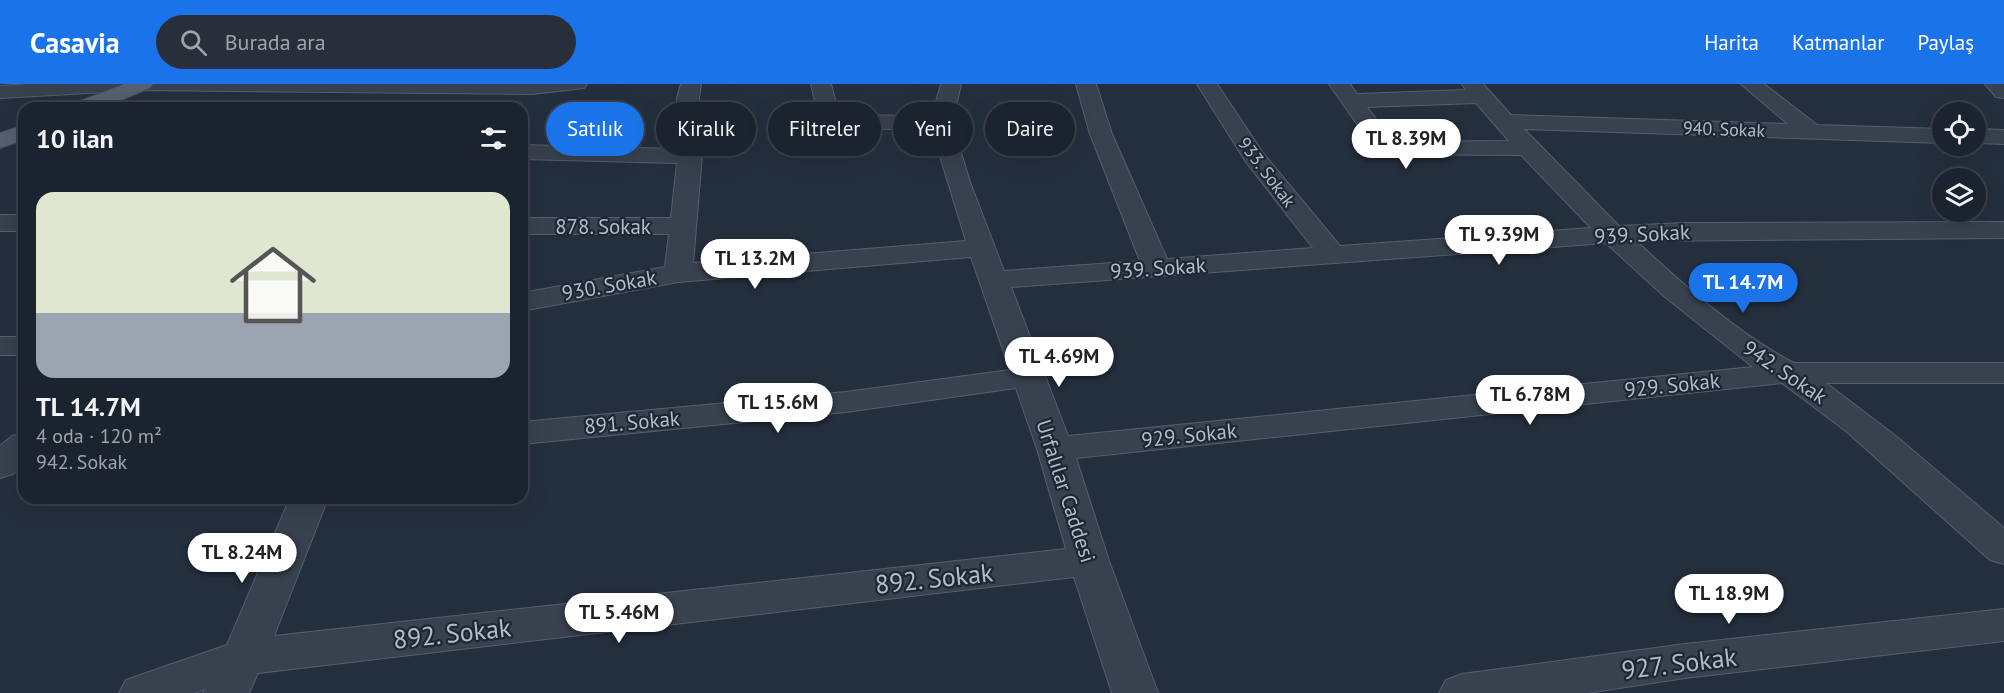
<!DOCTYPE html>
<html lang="tr">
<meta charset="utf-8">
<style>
:root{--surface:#1b232e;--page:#282f3a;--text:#f1f3f6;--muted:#a0a4aa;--line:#39404a;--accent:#1a73e8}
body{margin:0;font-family:"PT Sans",sans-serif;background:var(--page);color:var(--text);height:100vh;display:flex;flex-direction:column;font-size:22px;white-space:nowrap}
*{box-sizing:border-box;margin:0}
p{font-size:20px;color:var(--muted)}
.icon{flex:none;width:33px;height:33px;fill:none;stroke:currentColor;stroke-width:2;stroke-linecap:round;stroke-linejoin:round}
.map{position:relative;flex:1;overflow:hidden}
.sheet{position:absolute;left:18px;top:18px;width:510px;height:402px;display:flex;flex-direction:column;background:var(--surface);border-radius:18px;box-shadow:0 6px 24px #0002,0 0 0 2px var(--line)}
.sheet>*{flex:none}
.top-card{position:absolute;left:546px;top:18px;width:570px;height:54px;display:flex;gap:12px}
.fabs{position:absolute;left:1932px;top:18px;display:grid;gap:12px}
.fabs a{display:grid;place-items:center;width:54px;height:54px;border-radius:50%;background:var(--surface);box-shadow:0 6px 24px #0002,0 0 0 2px var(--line);font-size:30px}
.price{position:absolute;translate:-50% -51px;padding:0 14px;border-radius:21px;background:#fff;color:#222;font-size:20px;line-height:39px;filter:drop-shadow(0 2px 3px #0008)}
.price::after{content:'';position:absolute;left:50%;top:36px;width:18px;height:14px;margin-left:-9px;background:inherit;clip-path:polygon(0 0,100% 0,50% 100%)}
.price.active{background:var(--accent);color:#fff}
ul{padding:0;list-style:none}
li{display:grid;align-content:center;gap:12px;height:318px;padding:0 18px}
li+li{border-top:2px solid var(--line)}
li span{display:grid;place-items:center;height:186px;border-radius:18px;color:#555}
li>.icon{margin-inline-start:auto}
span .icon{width:108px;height:108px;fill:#fffc;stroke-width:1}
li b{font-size:26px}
h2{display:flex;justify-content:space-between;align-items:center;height:72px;padding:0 18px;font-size:26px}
.chip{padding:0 21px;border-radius:27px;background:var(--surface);box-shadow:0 6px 24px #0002,0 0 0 2px var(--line);font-size:21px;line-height:54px}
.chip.active{background:var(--accent);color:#fff}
header{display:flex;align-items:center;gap:36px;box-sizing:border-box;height:84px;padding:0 30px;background:var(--accent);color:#fff}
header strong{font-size:28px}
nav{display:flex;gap:33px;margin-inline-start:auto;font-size:21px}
.search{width:420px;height:54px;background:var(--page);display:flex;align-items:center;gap:15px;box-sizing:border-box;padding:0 21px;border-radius:33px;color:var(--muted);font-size:22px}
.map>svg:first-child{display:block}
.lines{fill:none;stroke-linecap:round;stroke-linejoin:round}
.minor-casing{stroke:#565f6c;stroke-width:2}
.major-casing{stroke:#414a57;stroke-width:2}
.minor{fill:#38414e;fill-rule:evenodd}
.major{fill:#56606e;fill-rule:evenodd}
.labels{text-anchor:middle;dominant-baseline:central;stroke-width:4.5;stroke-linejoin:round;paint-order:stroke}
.far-street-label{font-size:18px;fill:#b4bcc9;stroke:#1d2633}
.street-label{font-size:21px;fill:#b4bcc9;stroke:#1d2633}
.near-street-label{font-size:26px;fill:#b4bcc9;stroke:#1d2633}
</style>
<header>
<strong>Casavia</strong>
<div class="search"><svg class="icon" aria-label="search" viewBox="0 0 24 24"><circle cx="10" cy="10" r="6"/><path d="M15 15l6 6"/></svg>Burada ara</div>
<nav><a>Harita</a><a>Katmanlar</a><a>Paylaş</a></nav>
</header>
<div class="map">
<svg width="2004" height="609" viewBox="0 0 2004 609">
<rect width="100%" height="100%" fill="#242f3e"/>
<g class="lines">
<defs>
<path id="minor" d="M29,0H587L584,4L532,10L142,6L0,14V2Z
M681,0H701L699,14L702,72L693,179L966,157L932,46L821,43L811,0H831L839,31L932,32L941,0H961L952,39L970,98L1004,187L1140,177L1090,50L1076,0H1096L1112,50L1167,175L1313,164L1246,78L1197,0H1217L1263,69L1340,162L1591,144L1521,71L1378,70L1329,0H1350L1357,10L1466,6L1462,0H1483L1511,31L1788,40L1741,0H1764L1817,41L1942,45V59L1524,45L1619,142L1684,139L2004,138V154L1636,157C1684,201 1736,249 1794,279H2004V299H1826L1897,353L2004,444V480L1990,476L1847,348L1782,299L1076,374L1109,477L1158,609H1112L1074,493L258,589L249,609H203L206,605L194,609H119L126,596L227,561L290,414H328L274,552L1066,465L1037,365L1016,304L846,328L522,360V338L846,308L1010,286L971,173L678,198L522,227V209L665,183L669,150H522V134H671L677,79L522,75V61L678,65L677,14ZM1476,19L1509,57L1393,58L1367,23ZM1606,159L1665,213L1753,283L1068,352L1011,203Z
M1985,0H2004V14L1996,13Z
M1976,45L2004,46V60L1976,59Z
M0,131H24V147H0Z
M0,253H24V271H0Z
M24,349V380L13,390L0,394V362L12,352Z
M2004,525V557L1685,594L1587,609H1439L1446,596L1462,590L1685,560Z"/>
<path id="major" d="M124,0H153L150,4L102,24H72L75,19Z
M24,41V56L0,64V49Z"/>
</defs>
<use href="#minor" class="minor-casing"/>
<use href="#major" class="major-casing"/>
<use href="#minor" class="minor"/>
<use href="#major" class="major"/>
</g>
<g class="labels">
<g class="far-street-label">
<text transform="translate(1724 45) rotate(2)">940. Sokak</text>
<text transform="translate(1267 88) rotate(53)">933. Sokak</text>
</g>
<g class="street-label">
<text x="603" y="142">878. Sokak</text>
<text transform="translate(1642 150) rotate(-3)">939. Sokak</text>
<text transform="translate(1158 184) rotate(-4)">939. Sokak</text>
<text transform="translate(609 201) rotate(-10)">930. Sokak</text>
<text transform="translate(1785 288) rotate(34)">942. Sokak</text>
<text transform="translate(1672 301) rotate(-6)">929. Sokak</text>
<text transform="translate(632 338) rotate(-5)">891. Sokak</text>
<text transform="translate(1189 351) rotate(-6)">929. Sokak</text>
<text transform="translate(1066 407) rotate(72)">Urfalılar Caddesi</text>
</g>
<g class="near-street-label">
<text transform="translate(934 494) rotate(-6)">892. Sokak</text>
<text transform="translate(452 549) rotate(-6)">892. Sokak</text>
<text transform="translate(1679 579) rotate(-7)">927. Sokak</text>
</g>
</g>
</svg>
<div class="fabs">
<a><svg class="icon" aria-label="locate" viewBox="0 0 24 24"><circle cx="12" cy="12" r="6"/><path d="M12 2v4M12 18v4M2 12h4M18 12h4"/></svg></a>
<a><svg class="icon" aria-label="layers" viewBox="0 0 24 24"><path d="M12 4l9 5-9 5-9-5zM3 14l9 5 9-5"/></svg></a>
</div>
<b class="price" style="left:1406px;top:86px">TL 8.39M</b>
<b class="price" style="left:1499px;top:182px">TL 9.39M</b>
<b class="price" style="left:755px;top:206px">TL 13.2M</b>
<b class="price active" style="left:1743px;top:230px">TL 14.7M</b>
<b class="price" style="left:1059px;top:304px">TL 4.69M</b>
<b class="price" style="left:1530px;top:342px">TL 6.78M</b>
<b class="price" style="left:778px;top:350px">TL 15.6M</b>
<b class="price" style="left:242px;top:500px">TL 8.24M</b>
<b class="price" style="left:1729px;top:541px">TL 18.9M</b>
<b class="price" style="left:619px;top:560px">TL 5.46M</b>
<div class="top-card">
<a class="chip active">Satılık</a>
<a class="chip">Kiralık</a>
<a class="chip">Filtreler</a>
<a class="chip">Yeni</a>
<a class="chip">Daire</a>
</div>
<section class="sheet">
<h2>10 ilan<svg class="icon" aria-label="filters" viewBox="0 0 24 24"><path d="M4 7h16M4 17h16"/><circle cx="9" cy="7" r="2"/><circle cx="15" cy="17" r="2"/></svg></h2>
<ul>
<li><span style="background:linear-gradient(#dfe7d0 65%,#9aa5b1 0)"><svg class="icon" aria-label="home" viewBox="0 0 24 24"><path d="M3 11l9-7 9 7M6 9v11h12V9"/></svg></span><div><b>TL 14.7M</b><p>4 oda · 120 m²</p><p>942. Sokak</p></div></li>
</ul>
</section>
</div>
